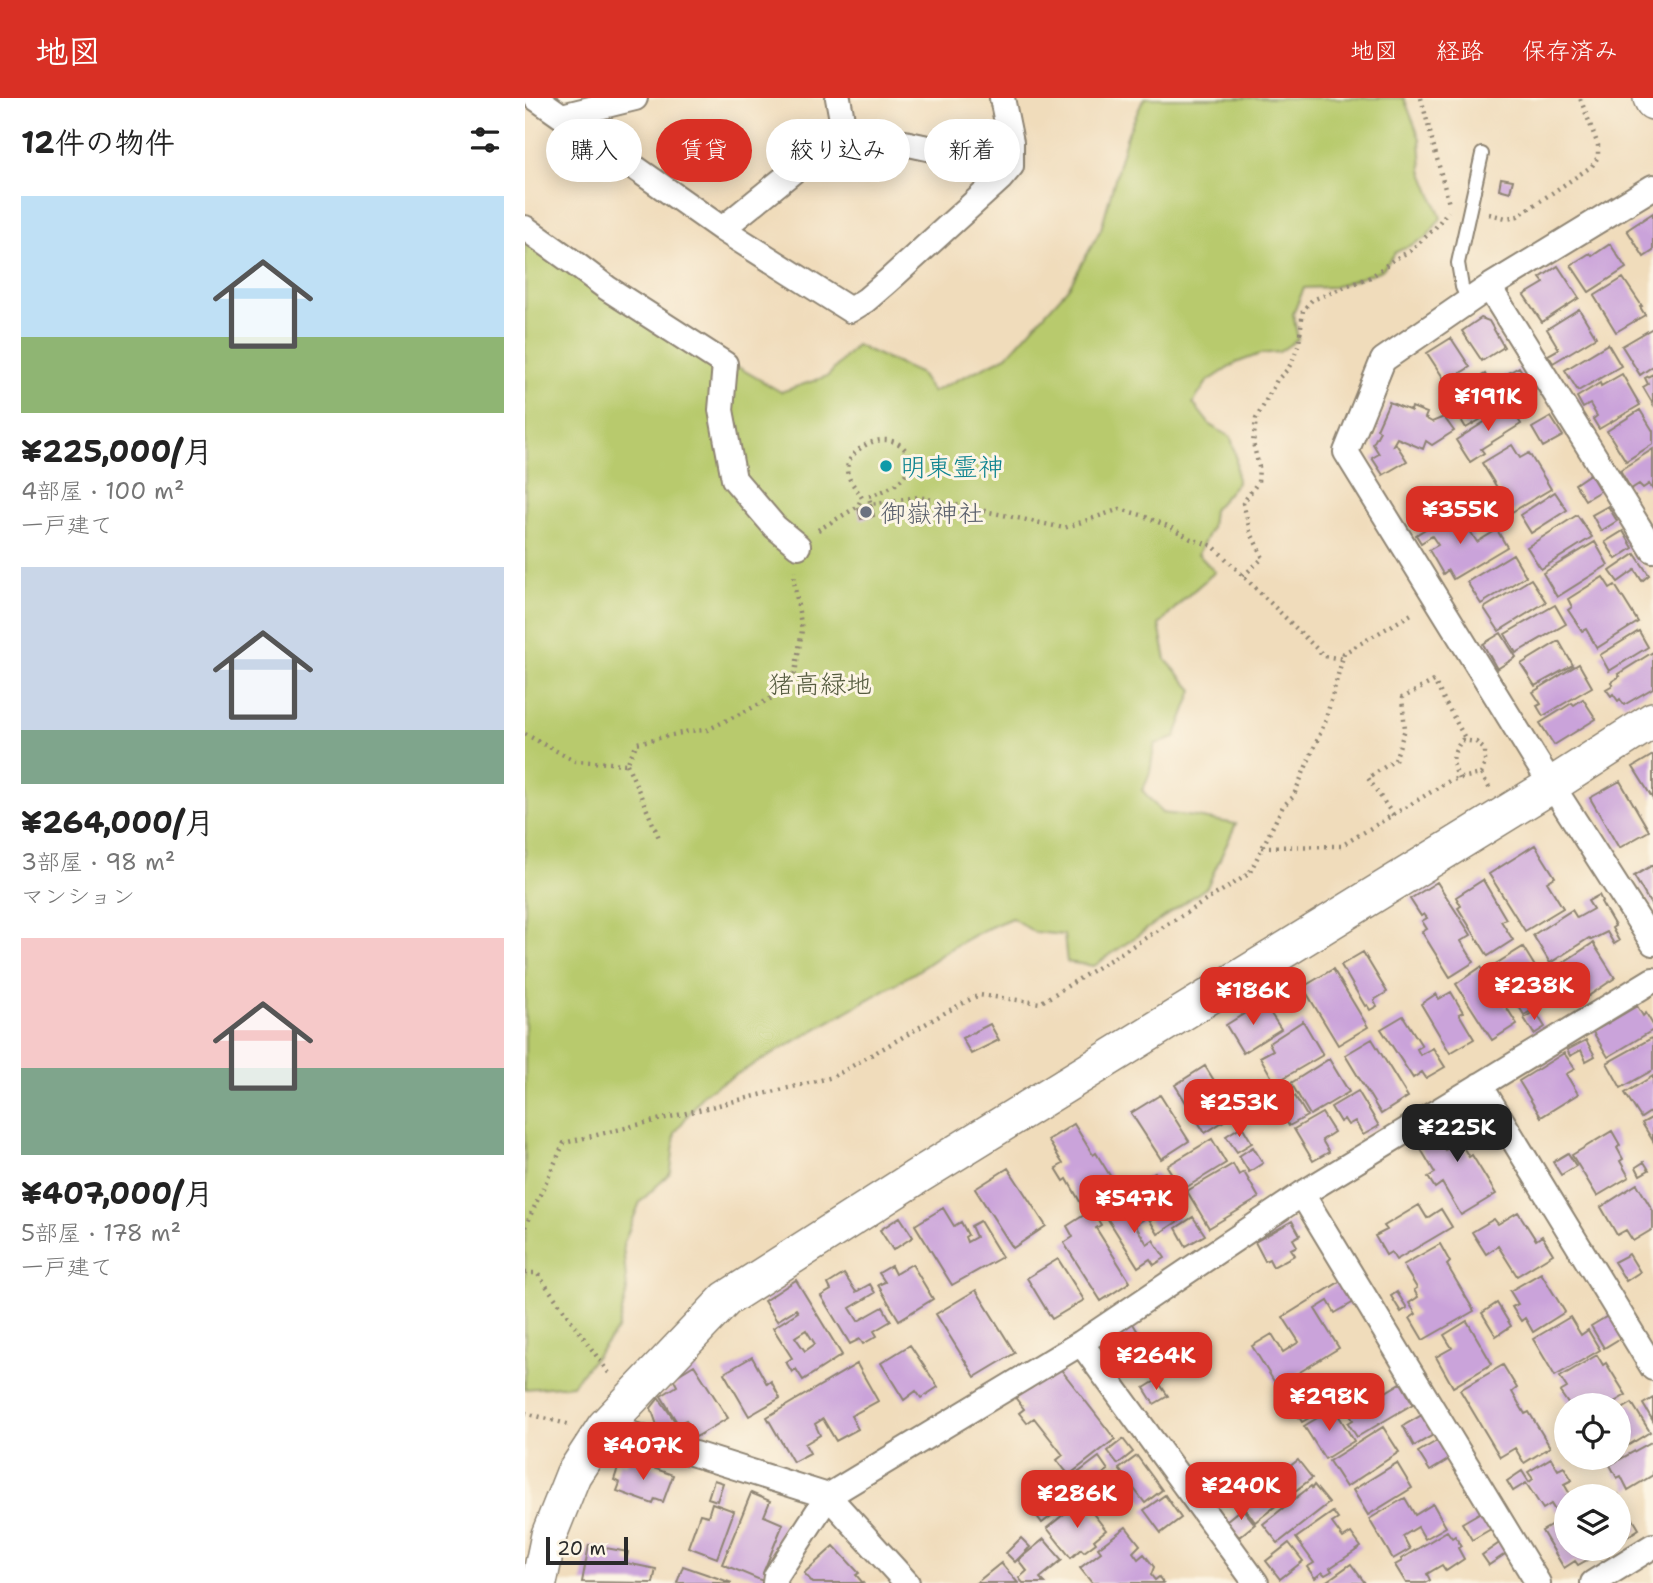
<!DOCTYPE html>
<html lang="ja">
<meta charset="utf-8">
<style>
:root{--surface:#fff;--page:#f6f6f6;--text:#222;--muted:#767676;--accent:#d93025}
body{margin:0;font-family:"Shantell Sans","Klee One",sans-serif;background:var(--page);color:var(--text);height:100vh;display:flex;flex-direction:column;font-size:26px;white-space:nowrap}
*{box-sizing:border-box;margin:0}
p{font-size:23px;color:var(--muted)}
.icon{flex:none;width:38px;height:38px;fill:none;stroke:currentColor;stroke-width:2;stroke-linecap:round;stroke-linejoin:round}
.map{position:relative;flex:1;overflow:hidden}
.panel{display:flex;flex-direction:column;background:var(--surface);width:525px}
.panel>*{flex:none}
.banner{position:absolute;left:21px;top:21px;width:665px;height:63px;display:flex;gap:14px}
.controls{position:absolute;left:1029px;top:1295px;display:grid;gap:14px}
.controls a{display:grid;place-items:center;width:77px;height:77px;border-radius:50%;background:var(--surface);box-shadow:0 4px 18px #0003;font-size:35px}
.scale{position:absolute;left:21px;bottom:18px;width:82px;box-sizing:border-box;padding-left:7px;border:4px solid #2b2b2b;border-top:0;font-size:19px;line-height:24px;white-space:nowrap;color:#2b2b2b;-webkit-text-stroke:5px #fcf5e5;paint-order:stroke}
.price{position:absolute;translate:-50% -60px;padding:0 16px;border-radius:14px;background:var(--accent);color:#fff;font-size:23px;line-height:46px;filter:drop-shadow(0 2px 4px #0008)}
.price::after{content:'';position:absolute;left:50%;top:42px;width:21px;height:16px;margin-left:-10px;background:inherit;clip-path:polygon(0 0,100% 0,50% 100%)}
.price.on{background:#222;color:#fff}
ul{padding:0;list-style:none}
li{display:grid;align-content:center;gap:14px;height:371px;padding:0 21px}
li span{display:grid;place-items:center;height:217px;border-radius:0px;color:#555}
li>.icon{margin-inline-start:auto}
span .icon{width:126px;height:126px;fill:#fffc;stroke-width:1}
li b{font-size:30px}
h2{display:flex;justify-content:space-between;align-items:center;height:84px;padding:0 21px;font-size:30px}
.tag{padding:0 24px;border-radius:32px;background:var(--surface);box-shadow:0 4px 18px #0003;font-size:24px;line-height:63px}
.tag.on{background:var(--accent);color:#fff}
header{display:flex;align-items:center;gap:42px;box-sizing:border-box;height:98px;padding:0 35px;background:var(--accent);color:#fff}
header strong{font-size:33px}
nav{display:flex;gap:38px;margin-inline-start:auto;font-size:24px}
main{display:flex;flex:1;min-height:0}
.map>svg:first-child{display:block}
.park{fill:#b8ca6d;stroke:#727a4c;stroke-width:2}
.building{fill:#caa3da;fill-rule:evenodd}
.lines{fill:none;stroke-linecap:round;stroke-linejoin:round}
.lane-casing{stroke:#8e8473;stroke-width:16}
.street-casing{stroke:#8e8473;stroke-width:28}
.secondary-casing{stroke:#8e8473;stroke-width:38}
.path{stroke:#8e8473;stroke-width:4.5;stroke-dasharray:2 5;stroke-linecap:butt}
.lane{stroke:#fff;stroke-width:12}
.street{stroke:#fff;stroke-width:24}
.secondary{stroke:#fff;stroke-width:35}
.culture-dot{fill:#0f9aa8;stroke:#fcf5e5;stroke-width:2.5}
.worship-dot{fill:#6b7280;stroke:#fcf5e5;stroke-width:2.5}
.labels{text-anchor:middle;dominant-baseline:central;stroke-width:6;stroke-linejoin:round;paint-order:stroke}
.culture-label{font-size:26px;fill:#0d838f;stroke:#fcf5e5;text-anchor:start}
.worship-label{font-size:26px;fill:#5b616d;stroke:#fcf5e5;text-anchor:start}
.park-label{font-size:26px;fill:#555b3f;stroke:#fcf5e5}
</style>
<header>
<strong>地図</strong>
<nav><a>地図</a><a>経路</a><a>保存済み</a></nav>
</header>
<main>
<section class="panel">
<h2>12件の物件<svg class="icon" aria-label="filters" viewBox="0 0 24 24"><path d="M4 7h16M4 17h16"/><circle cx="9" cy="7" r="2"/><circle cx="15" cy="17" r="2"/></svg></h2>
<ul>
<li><span style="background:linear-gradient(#bfe0f5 65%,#8fb573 0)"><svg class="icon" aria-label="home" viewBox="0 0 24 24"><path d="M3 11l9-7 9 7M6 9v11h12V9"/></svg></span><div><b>¥225,000/月</b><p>4部屋 · 100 m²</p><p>一戸建て</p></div></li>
<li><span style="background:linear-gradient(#c9d6e8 75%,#7fa58c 0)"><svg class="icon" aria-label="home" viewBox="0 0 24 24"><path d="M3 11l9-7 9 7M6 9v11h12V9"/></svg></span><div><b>¥264,000/月</b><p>3部屋 · 98 m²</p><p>マンション</p></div></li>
<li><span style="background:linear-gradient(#f6c9c9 60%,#7fa58c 0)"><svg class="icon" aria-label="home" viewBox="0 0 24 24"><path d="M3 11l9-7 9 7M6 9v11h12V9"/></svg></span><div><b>¥407,000/月</b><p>5部屋 · 178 m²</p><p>一戸建て</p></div></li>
</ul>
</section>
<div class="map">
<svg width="1128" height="1485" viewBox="0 0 1128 1485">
<rect width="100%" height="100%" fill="#fcf5e5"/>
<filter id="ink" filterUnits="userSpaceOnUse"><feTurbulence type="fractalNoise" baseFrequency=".0143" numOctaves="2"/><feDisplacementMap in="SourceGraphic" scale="14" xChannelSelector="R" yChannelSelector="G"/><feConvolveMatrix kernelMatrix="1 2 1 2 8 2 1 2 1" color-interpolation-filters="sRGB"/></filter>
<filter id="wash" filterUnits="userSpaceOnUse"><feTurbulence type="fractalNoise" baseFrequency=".00686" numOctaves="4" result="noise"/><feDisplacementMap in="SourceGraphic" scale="28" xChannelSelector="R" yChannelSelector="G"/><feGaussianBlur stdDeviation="1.57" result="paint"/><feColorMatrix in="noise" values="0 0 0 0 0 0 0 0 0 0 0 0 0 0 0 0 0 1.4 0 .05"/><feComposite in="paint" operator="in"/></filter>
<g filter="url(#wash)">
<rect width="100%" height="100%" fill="#f0dcbb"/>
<path class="park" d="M619,0H879L895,41L897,72L916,120L901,140L871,154L857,172L809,189L779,190L768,216L773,241L754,254L735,256L711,265L682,284L668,305L686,328L706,339L711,359L712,385L688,412L686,430L673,456L690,474L659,501L634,527L641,562L668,592L650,640L630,646C625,665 628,675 617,692L637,715L671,719L711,726L682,789L569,868L542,864L539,837L509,834L487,820C450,834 423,851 391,874L179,995L150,1035L146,1074L115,1104L98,1147L102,1193L93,1231L47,1287L0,1291V139L103,205L256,294L303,278L331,247L394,275L407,294L482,258L544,189L576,131L602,37Z"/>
<g id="blocks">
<path class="building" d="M976,80L988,82L985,94L974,91Z
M1128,115V153L1119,159L1102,132Z
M1085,146L1101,170L1064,194L1046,167L1065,155L1067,158Z
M1033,168L1054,200L1017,224L999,197L1019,185L1015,180Z
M1098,180L1117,208L1115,209L1120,217L1091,234L1069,198Z
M1054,211L1071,239L1028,265L1023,257L1034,251L1022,231Z
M956,220L964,223L979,249L957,263L937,233Z
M1128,230V268L1115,277L1097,248Z
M926,240L945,269L921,284L902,255Z
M1083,246L1096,268L1053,293L1040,272Z
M994,269L1007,290L991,300L978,278Z
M960,276L964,284L971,280L985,304L941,330L922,299Z
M1097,276L1115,307L1074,331L1068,321L1072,318L1065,306L1058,310L1052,299L1075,285L1076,288Z
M1128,276V306L1118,289L1123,286L1120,280Z
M864,304L886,313L887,309L902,315L900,320L907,324L919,319L929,333L907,347L901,343L898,351L872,340L868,347L871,346L882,363L858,377L847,360L854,356L848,346L855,333L852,331Z
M985,308L996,326L956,351L959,355L945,364L931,342Z
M1115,312L1128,333V346L1101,363L1082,333Z
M1026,319L1038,338L1018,349L1007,330Z
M987,347L995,360L1004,355L1026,391L987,414L957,365Z
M1128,351V392L1124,386L1118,390L1114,386L1106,391L1095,372Z
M1065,376L1075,393L1060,402L1050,386Z
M1030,394L1042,412L1006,435L995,417Z
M346,406L349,418L336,421L333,410Z
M1083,408L1092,423L1076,433L1067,417Z
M969,409L976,419L960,429L954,419Z
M927,414L932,423L937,420L952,444L972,432L982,449L928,481L923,472L918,476L904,452L913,447L907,438L896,445L891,437Z
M1052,417L1067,439L1016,471L1002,449Z
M1098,433L1108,450L1091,461L1080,444Z
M1070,444L1083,467L1032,499L1018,475Z
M988,456L1001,478L956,506L942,484Z
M1110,456L1124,477L1117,483L1110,472L1093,484L1085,473Z
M1078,479L1085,490L1090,487L1113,524L1072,550L1061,531L1057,533L1043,512L1047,509L1043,501Z
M1006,481L1021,504L974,533L959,510Z
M1030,507L1041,526L991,555L980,536Z
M1114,533L1123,549L1084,573L1075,557Z
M976,535L991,559L972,571L958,546Z
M1034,543L1048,567L1010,588L996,566Z
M1128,554V590L1099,607L1095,601L1093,603L1088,596L1086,598L1081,591L1088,587L1086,584L1095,578L1093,576Z
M1054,566L1067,589L1018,618L1012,608L1016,606L1008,594Z
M1058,601L1071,621L1029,647L1015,625L1047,605L1049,607Z
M1128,657V701L1108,669Z
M1095,683L1124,733L1094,750L1065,700Z
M1010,747L1030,779L1022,784L1038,810L1000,833L964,776Z
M1128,767V810L1109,778Z
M958,782L981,821L976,823L988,842L963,858L933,810L936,808L931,799Z
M912,784L946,837L936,843L949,864L925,879L897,834L902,831L897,823L902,820L899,816L896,818L885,801Z
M1074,797L1077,803L1076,804L1090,828L1087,830L1094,843L1089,846L1082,834L1066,842L1064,840L1025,865L1008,837L1047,812L1052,820L1068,811L1063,803Z
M1068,845L1090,880L1056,903L1044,884L1032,891L1022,875Z
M998,849L1025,893L1006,905L1009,911L999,917L969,867Z
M838,854L862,894L849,902L852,908L845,912L842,907L840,908L816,867Z
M956,869L992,926L967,942L931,886Z
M808,871L843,929L813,947L778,889Z
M926,894L938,914L934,916L949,941L925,955L896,906L911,896L914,901Z
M738,904L756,931L718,955L701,927Z
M1112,908L1118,918L1121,915L1128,927V932L1083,959L1068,934Z
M1010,913L1020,929L1009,936L999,920Z
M878,918L897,948L892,951L895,957L908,950L920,969L901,980L897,974L888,980L856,931Z
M778,923L798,957L750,985L735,959L748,952L744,945Z
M465,926L474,942L446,956L437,940Z
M1127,940L1128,942V972L1096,990L1082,965Z
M847,941L883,999L856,1016L820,957Z
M1061,942L1070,958L1061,963L1056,952L1045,958L1042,952Z
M1039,955L1050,971L1041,976L1053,996L1016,1019L994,983Z
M804,961L824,994L785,1017L766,985Z
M680,968L710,1016L680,1035L650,987Z
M1128,978V1012L1116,1020L1100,995Z
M833,993L854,1028L838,1037L830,1023L823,1027L819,1021L815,1024L806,1009Z
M635,997L664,1043L636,1061L606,1015Z
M770,998L782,1018L764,1028L752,1008Z
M947,1012L957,1028L933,1043L931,1041L918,1049L920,1052L935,1044L944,1059L947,1057L971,1096L936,1117L917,1085L910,1090L903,1079L910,1075L891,1043Z
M797,1015L809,1034L797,1042L804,1054L788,1063L769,1031Z
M1128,1019V1043L1117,1025Z
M549,1026L568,1057L571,1055L592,1089L558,1109L542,1081L539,1083L531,1070L538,1066L523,1042Z
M717,1028L727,1045L712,1054L701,1038Z
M1087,1033L1095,1047L1092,1050L1098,1061L1095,1063L1104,1079L1072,1098L1047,1057Z
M687,1041L701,1065L657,1092L642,1068Z
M728,1049L738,1065L724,1074L714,1058Z
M1043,1055L1051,1068L1036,1077L1028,1064Z
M1119,1064L1124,1072L1115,1077L1111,1069Z
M708,1066L714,1077L719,1074L734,1100L684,1130L662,1093Z
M483,1070L521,1128L488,1150L450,1091Z
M630,1074L643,1096L640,1098L655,1122L633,1136L605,1089Z
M1112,1086L1128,1113V1131L1108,1143L1101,1132L1092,1137L1076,1109Z
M606,1103L618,1122L610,1127L622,1146L628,1142L640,1160L629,1167L625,1161L613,1169L581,1118Z
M894,1107L902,1120L916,1111L927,1129L871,1162L866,1154L861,1157L850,1138L862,1132L859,1128Z
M418,1110L429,1128L436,1124L443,1137L440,1139L442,1144L451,1139L446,1128L455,1123L477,1159L427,1187L390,1127Z
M567,1112L576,1127L571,1130L605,1184L576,1203L539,1145L548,1139L542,1128Z
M993,1114L1011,1142L1017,1138L1028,1156L992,1178L973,1148L961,1156L947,1134L969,1121L973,1126Z
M375,1119L388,1139L368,1152L355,1132Z
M668,1119L680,1137L661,1148L651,1130Z
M767,1123L775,1137L768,1141L772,1148L766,1151L770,1157L748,1169L744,1161L740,1163L730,1144Z
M915,1146L925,1164L922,1167L949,1213L898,1242L885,1220L891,1216L884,1205L893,1199L889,1192L892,1190L878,1167Z
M1104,1156L1115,1174L1101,1183L1089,1164Z
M533,1161L559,1202L527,1221L502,1180Z
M387,1166L408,1201L374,1222L353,1187L360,1184L354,1175L366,1168L370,1176Z
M1016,1175L1040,1214L1008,1234L1000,1220L996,1223L987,1209L993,1206L985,1193Z
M319,1176L331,1194L345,1186L350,1195L325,1210L333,1223L358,1209L366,1223L349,1233L352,1238L338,1246L335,1241L325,1246L296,1198L306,1192L303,1186Z
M271,1182L317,1257L278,1282L271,1271L267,1274L261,1264L267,1260L248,1230L273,1214L271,1211L252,1223L239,1203ZM281,1232L290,1246L280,1253L270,1239Z
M816,1183L829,1204L810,1215L803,1203L790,1211L814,1250L752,1288L727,1248L747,1236L758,1254L774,1244L758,1219Z
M451,1192L490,1255L450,1279L411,1216Z
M872,1194L882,1210L876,1214L866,1198Z
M972,1205L986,1228L971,1238L957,1215Z
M1086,1216L1099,1238L1079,1250L1066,1228Z
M1045,1219L1056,1237L1063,1232L1075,1252L1030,1278L1008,1241Z
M942,1223L967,1266L928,1289L911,1259L927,1250L919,1237Z
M607,1224L617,1241L612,1244L618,1252L587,1270L572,1245Z
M385,1247L413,1289L396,1300L391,1293L379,1302L356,1265Z
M1072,1257L1078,1267L1081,1265L1101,1297L1084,1307H1044L1035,1294L1042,1290L1035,1279Z
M227,1259L242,1286L246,1283L255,1300L224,1318L199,1275Z
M332,1266L353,1303L326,1318L333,1331L311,1343L298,1321L290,1326L295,1337L280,1346L285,1355L268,1364L242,1319Z
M169,1267L203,1320L171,1339L161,1322L153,1326L136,1298L152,1288L148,1280Z
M978,1267L992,1290L987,1294L1000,1316L1004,1314L1025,1349L999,1365L990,1350L975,1359L935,1292Z
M534,1269L590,1341L544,1377L532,1362L538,1357L509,1320L502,1325L494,1315L499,1311L489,1298L502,1288L505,1291Z
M797,1274L814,1303L777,1324L760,1296Z
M632,1282L643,1298L629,1306L619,1290Z
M876,1285L888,1306L832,1339L823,1325L828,1322L824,1316Z
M134,1300L158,1335L133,1330L126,1310Z
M1128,1300V1323L1118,1306Z
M1107,1305L1125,1334L1094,1353V1313Z
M809,1310L829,1343L800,1361L779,1328Z
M897,1317L908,1337L889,1348L878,1328Z
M858,1329L874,1354L821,1389L804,1363Z
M598,1341L608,1354L593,1366L583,1353Z
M915,1341L926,1360L905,1373L893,1354Z
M1128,1343V1377L1103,1392L1096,1378L1092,1380L1085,1367Z
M612,1358L637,1392L620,1405L594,1371Z
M574,1359L583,1372L552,1395L546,1388L539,1394L546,1403L517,1425L506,1410Z
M1026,1360L1033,1372L1039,1369L1047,1382L1039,1386L1046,1398H1041V1407L1031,1414L1026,1406L1018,1411L1001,1385L988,1393L982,1383L997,1373L1004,1384L1008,1381L1003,1374Z
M103,1361L148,1377L138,1404L130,1401L128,1406L92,1393L95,1385L89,1382L95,1364L101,1367Z
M773,1362L787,1380L730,1424L717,1406Z
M872,1365L887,1390L843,1417L828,1392Z
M189,1382L198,1385L192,1403L183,1400Z
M789,1387L804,1405L753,1445L738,1426L786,1388L787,1390Z
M226,1395L245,1403L239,1418L258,1426L238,1475L242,1477L240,1484L197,1466Z
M640,1397L656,1420L636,1435L619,1412Z
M1094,1398L1114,1431L1094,1444Z
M880,1400L890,1417L908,1406L921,1429L900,1441L893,1429L878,1438L885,1451L868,1461L844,1421Z
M555,1403L564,1414L566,1413L581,1432L569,1442L571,1445L559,1454L556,1451L546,1460L522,1430Z
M187,1405L209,1413L192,1460L163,1449L175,1416L183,1418Z
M717,1410L730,1426L714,1439L701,1423Z
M808,1414L813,1421L807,1425L818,1440L826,1435L836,1449L805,1470L807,1473L800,1477L797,1474L790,1480L782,1469L789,1465L771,1440Z
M956,1414L966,1431L947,1442L937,1425Z
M1041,1419V1451H1068L1071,1457L1053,1467L1050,1463L1039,1470L1017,1433Z
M601,1429L615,1447L608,1454L613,1461L619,1456L629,1469L626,1477L630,1482L634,1479L638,1485H567L555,1470L576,1454L573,1450Z
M922,1433L927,1440L930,1438L936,1448L933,1450L939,1461L921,1473L917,1467L902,1476L905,1482L900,1485H881L870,1467L877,1463L876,1461Z
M496,1440L505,1449L490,1464L481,1455Z
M519,1441L537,1462L515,1480L520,1485H498L494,1480L502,1473L493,1462Z
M976,1444L983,1454L964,1467L957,1457Z
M764,1445L778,1463L755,1481L741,1463Z
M64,1447L103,1454L101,1465L131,1471L128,1485L57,1484Z
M309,1448L334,1475L331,1477L338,1485H288L279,1475Z
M476,1465L493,1485H451Z
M826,1466L840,1485H799Z
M158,1468L207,1485H152Z"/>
</g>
</g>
<g filter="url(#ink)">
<use href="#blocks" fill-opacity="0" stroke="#8e8473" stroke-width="2"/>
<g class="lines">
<defs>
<path id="lane" d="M943,203L937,189L933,165L957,56"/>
<path id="street" d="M11,0L197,131L325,212L341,202L363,183L475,81L486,68V44L477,0
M37,18L110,0
M319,32L486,68
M1128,89L964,189L858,262L821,354L1012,664L1128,845
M0,130L49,165L82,190L200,266L196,312L209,381L250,429L273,448
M197,131L319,32L313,0
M964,189L1128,452
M955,987L1128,1270
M777,1096L1013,1485
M556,1245L731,1485
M80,1328L303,1398L382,1485
M250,1485L251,1478L303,1398L556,1245L777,1096L1128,882
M1068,1485L1128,1448"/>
<path id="secondary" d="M1126,0L1128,4
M14,1485L24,1437L48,1377L80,1328L201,1201L393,1078L1027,687L1128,622"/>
</defs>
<use href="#lane" class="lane-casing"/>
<use href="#street" class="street-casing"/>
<use href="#secondary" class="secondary-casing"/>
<path class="path" d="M896,0L924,106
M964,116L981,120L993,118L1067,68L1073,59V47L1055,0
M293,432L332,409L337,400C333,392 326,386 323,377C320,368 325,359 332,353C375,317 419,379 343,398L346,406L394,399L539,430L595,411L616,417L645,429L666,441L688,448L799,558L818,561
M718,478L738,460L725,433L718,405L733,384L734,369L728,345L731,321L752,282L762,272L767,264L774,245L778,212L787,202L846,179L868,162L885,153L910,130L923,113
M0,636L50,663L102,666L112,645L165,633L182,632L247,600L270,575L277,532L269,484L270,473
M102,666L135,742
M934,681C926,663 926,658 937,642L951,644L960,652V665L956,676
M868,717L843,680L870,662L880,631L877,600L909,583L941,642
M737,749L816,748L926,682L956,676L965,691
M0,1129L39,1045L308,979L423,913L454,897L515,905L724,776L758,708L768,699L800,624L819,555L890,514
M0,1175H12L86,1278
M0,1315L46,1327"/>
<use href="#lane" class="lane"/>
<use href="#street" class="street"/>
<use href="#secondary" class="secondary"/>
</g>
</g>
<circle class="culture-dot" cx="361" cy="368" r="7"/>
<circle class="worship-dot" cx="341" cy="414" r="7"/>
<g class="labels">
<g class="culture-label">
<text x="375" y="368">明東霊神</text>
</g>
<g class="worship-label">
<text x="355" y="414">御嶽神社</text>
</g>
<g class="park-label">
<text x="295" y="585">猪高緑地</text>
</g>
</g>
</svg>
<div class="controls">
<a><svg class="icon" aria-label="locate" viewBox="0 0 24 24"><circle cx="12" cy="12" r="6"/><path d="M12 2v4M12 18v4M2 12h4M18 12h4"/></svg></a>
<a><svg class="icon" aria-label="layers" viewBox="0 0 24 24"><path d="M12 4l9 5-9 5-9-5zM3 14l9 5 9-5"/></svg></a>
</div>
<div class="scale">20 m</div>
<b class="price" style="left:963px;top:335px">¥191K</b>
<b class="price" style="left:935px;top:448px">¥355K</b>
<b class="price" style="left:1009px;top:924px">¥238K</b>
<b class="price" style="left:728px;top:929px">¥186K</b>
<b class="price" style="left:714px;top:1041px">¥253K</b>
<b class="price on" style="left:932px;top:1066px">¥225K</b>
<b class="price" style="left:609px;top:1137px">¥547K</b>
<b class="price" style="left:631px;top:1294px">¥264K</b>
<b class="price" style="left:804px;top:1335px">¥298K</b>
<b class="price" style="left:118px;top:1384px">¥407K</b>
<b class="price" style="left:716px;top:1424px">¥240K</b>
<b class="price" style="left:552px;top:1432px">¥286K</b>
<div class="banner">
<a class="tag">購入</a>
<a class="tag on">賃貸</a>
<a class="tag">絞り込み</a>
<a class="tag">新着</a>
</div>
</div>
</main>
